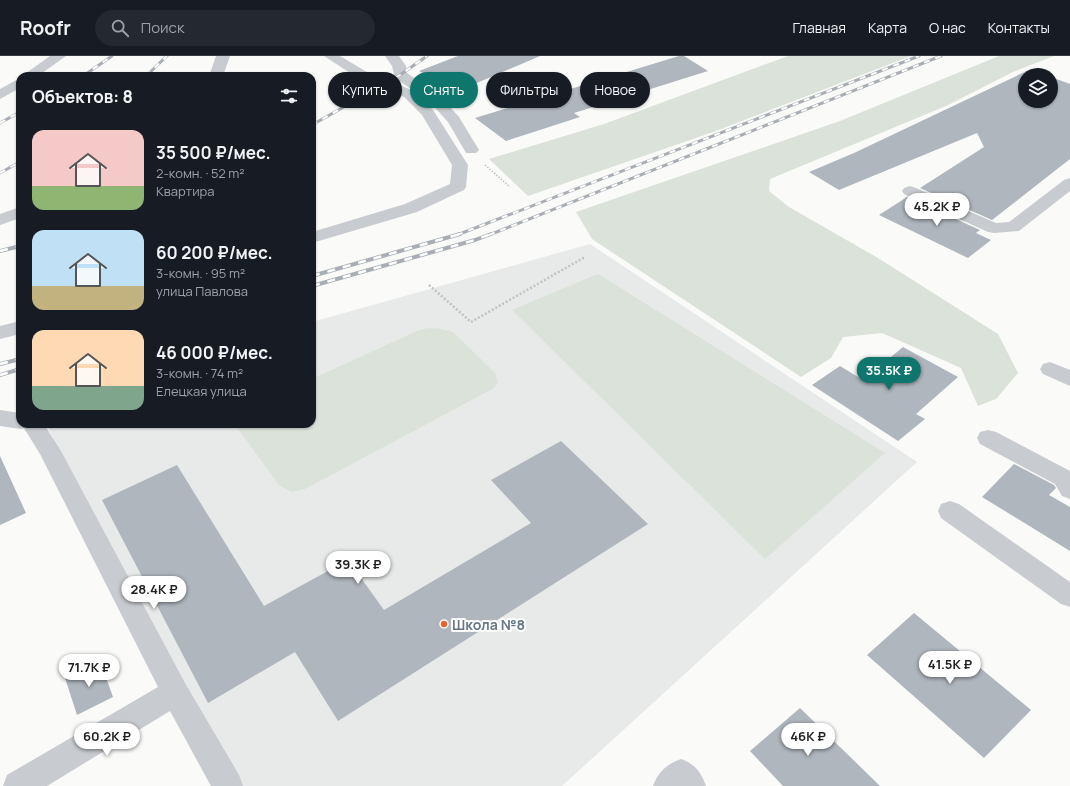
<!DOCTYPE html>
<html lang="ru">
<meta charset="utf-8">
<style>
:root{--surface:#171b24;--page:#242831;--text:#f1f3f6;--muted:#9ea1a6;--line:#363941;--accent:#0f766e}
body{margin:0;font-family:Manrope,sans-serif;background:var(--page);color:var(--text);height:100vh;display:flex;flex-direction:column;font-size:15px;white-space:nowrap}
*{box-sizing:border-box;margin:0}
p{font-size:13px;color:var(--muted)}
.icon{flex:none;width:22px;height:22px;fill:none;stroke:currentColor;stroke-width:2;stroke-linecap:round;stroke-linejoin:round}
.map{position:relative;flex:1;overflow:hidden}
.drawer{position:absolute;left:16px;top:16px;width:300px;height:356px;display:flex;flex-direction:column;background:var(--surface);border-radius:12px;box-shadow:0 1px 3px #0004}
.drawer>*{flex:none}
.hud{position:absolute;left:328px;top:16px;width:380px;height:36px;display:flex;gap:8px}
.buttons{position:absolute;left:1018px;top:12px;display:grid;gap:8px}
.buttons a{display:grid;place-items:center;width:40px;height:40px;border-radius:50%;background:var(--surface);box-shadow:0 1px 3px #0004;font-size:20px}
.price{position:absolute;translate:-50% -34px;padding:0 9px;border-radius:14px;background:#fff;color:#222;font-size:13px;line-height:26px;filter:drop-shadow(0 1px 2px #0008)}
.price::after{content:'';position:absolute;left:50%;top:24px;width:12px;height:9px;margin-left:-6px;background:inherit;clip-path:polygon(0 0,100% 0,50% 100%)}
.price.on{background:var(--accent);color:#fff}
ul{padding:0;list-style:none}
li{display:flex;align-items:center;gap:12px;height:100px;padding:0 16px}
li span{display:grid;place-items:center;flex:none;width:112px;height:80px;border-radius:12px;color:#555}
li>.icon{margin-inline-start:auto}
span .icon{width:48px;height:48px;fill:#fffc;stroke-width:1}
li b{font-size:17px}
h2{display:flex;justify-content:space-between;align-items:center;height:48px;padding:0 16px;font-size:17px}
.chip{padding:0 14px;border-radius:18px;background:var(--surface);box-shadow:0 1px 3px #0004;font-size:14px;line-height:36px}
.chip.on{background:var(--accent);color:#fff}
header{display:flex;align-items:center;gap:24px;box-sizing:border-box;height:56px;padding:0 20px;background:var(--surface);border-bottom:1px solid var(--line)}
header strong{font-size:19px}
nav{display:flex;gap:22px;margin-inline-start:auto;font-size:14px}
.search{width:280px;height:36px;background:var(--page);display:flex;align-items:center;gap:10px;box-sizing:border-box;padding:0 14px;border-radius:22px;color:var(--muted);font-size:15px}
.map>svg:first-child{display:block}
.built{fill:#e8e9e9}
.green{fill:#dbe2d9}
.building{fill:#afb6bd}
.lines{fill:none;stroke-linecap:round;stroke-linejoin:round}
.path-far1{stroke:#c0c2c5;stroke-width:1.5;stroke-dasharray:1.5 1.5;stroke-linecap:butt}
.path{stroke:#c0c2c5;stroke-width:2.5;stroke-dasharray:2 2;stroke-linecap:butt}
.minor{fill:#c8cbcf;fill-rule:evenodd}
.rail-far1-casing{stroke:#a8aeb4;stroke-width:3}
.rail-casing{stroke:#a8aeb4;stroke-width:4}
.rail-far1{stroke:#fff;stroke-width:2;stroke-dasharray:6;stroke-linecap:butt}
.rail{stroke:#fff;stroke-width:2.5;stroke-dasharray:8;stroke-linecap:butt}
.poi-dot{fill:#e4662d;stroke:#fff;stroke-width:1.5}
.labels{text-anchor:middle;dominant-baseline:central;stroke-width:4;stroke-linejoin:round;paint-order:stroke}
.near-poi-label{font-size:14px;font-weight:bold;fill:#697889;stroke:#fff;text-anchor:start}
</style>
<header>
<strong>Roofr</strong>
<div class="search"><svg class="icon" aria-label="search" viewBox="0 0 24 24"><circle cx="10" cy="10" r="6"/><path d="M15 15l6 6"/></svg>Поиск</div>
<nav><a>Главная</a><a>Карта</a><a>О нас</a><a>Контакты</a></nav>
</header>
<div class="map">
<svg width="1070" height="730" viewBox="0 0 1070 730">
<rect width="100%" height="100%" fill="#fafaf8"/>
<path class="built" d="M590,188L917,406L562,730H233L46,368H312V266Z"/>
<path class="green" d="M788,0H911L716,75L528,140L489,103L604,68Z
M999,0H1054L1013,16L946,50L770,123L769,135L789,151L878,202L998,278L1018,317L996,343L978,350L961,312L882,277L843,281L831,302L801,321L592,183L576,156L840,65Z
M598,218L885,397L765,503L512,254Z
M428,272L441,273L453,276L495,317L498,326L494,332L305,433L292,436L279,429L236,370L237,368H312V323L417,275Z"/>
<path class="building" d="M458,0H540L458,35L419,15Z
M679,0H684L708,15L574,57L580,61L506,85L475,62Z
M1031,13L1047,19H1025V45H1051V21L1070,28V103L992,164L920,132L984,91L977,77L839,134L809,116L854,97Z
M907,141L980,174L976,177L991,184L968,202L879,159Z
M903,291L958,321L916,358L925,363L898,385L812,329L840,310L863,324Z
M561,385L648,468L338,665L295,596L208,647L102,444L177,409L264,550L348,504L384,554L531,467L491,424Z
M0,400L26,457L0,469Z
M1014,408L1054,429L1056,432L1049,439L1070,451V495L982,441Z
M914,557L1031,654L984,702L867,599Z
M100,605L113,641L77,659L65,622Z
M800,652L880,730H783L750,695Z"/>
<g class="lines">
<path class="path-far1" d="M485,109L510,131"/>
<path class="path" d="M429,229L471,266L585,201"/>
<path class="minor" d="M50,0H66L38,20H22Z
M216,0H230L223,20H209Z
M324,0H340L377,22L390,25L414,35L433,54L468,109L466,131L464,134L417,156L312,187V176L405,148L450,128L452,109L422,59L404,41L381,31L367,28Z
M385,0H399L406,10L407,17L440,40L459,61L479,94L476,97H466L448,66L430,46L395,22L392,10Z
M20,22V32L0,43V33Z
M1070,122V135L1019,175L994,177L988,176L904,138L902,135L904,132L910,130L916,132L996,167L1009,166L1064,124Z
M20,151V162L0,169V158Z
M20,265V278L0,283V270Z
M1050,306L1070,314V330L1043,318L1040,313L1043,308Z
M0,354L20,357V368H44L61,395L185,627L239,719L243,730H211L170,655L47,730H3L7,719L158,631L40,398L24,372L20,373L0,370Z
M988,374L996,376L1070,415V443L1062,440L1055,428L980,388L977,382L980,376Z
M950,445L959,448L1070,526V551L1061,548L941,462L938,455L941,448Z
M681,703C695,708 701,716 706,730H653C658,716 667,708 681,703Z"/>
<defs>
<path id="rail-far1" d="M83,20L112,0
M146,20L167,0
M0,67L20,56
M312,69L400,19L427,0
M0,117L20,106
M457,179L919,0
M489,179L941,0"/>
<path id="rail" d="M0,195L20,190
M312,220L460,178
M312,230L475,184L491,178
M0,308L20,303
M0,319L20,313"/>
</defs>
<use href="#rail-far1" class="rail-far1-casing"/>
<use href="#rail" class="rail-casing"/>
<use href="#rail-far1" class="rail-far1"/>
<use href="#rail" class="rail"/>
</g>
<circle class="poi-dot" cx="444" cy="568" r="4"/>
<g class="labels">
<g class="near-poi-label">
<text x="452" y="568">Школа №8</text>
</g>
</g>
</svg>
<div class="buttons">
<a><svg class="icon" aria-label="layers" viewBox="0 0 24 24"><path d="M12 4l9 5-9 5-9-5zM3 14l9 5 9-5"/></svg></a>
</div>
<b class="price" style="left:937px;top:171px">45.2K ₽</b>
<b class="price on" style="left:889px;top:335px">35.5K ₽</b>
<b class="price" style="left:358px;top:529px">39.3K ₽</b>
<b class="price" style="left:154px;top:554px">28.4K ₽</b>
<b class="price" style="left:950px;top:629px">41.5K ₽</b>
<b class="price" style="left:89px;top:632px">71.7K ₽</b>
<b class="price" style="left:107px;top:701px">60.2K ₽</b>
<b class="price" style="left:808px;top:701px">46K ₽</b>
<div class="hud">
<a class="chip">Купить</a>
<a class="chip on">Снять</a>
<a class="chip">Фильтры</a>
<a class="chip">Новое</a>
</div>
<section class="drawer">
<h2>Объектов: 8<svg class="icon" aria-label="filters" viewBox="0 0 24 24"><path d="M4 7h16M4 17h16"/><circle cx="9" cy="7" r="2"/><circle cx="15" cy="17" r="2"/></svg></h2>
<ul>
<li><span style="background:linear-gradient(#f6c9c9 70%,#8fb573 0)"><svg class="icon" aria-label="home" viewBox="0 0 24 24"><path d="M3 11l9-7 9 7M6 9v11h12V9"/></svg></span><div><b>35 500 ₽/мес.</b><p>2-комн. · 52 m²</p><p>Квартира</p></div></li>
<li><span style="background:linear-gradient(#bfe0f5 70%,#c2b280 0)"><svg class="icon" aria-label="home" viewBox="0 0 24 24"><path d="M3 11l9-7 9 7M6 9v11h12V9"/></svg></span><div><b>60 200 ₽/мес.</b><p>3-комн. · 95 m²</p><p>улица Павлова</p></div></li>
<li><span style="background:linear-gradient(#ffd9b3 70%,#7fa58c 0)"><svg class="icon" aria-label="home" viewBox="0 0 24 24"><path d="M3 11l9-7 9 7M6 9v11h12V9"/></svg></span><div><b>46 000 ₽/мес.</b><p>3-комн. · 74 m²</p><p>Елецкая улица</p></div></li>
</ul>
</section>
</div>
